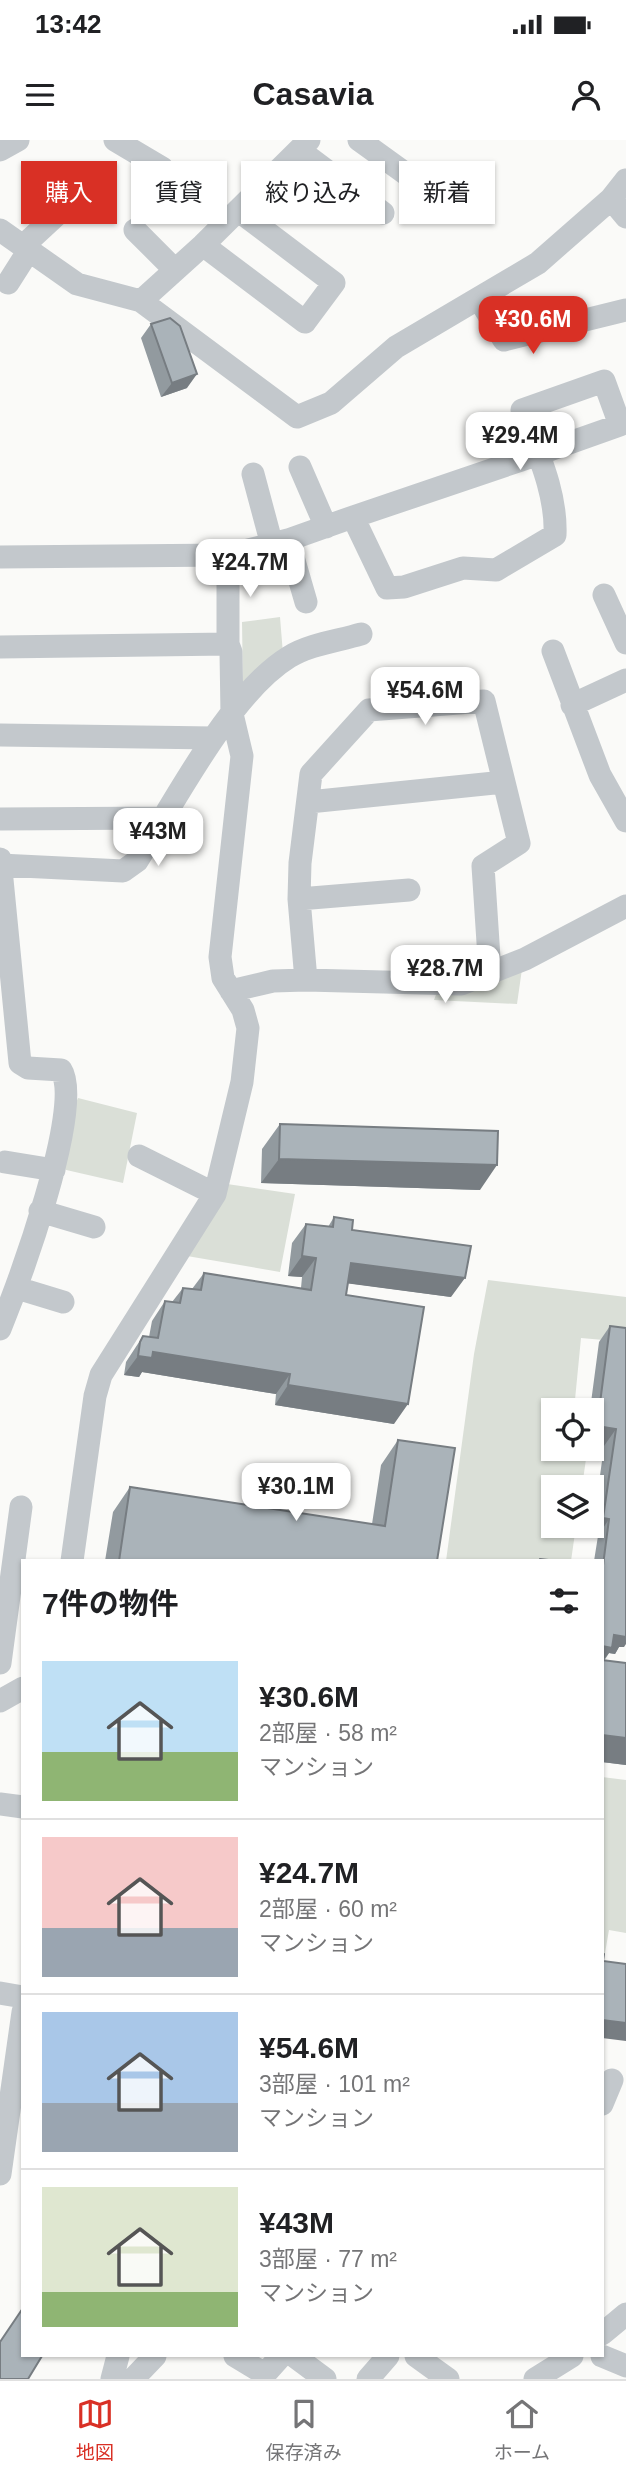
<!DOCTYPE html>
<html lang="ja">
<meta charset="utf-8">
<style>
:root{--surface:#fff;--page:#f6f6f6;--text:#202124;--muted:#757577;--line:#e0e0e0;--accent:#d93025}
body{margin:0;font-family:Arial,"Noto Sans JP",sans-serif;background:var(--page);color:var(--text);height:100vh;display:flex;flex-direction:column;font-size:26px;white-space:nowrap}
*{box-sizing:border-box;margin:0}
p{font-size:23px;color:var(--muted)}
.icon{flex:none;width:38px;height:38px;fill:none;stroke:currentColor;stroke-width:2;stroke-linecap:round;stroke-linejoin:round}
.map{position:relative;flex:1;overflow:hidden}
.sheet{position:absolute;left:21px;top:1419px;width:583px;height:798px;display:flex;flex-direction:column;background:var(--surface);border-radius:0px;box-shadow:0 2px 5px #0004}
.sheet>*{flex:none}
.hud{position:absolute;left:21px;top:21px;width:584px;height:63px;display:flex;gap:14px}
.tools{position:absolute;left:541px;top:1258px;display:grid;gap:14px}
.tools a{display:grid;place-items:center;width:63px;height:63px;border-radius:0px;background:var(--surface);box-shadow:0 2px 5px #0004;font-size:35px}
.price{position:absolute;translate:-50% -60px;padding:0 16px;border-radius:14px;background:#fff;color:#222;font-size:23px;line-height:46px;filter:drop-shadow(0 2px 4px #0008)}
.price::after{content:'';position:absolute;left:50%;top:42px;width:21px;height:16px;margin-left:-10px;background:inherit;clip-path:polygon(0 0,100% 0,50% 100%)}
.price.active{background:var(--accent);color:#fff}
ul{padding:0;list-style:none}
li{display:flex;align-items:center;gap:21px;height:175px;padding:0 21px}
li+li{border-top:2px solid var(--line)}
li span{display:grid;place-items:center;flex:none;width:196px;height:140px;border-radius:0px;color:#555}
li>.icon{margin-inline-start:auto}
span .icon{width:84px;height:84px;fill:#fffc;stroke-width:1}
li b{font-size:30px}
h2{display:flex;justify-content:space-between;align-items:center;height:84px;padding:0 21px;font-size:30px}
.pill{padding:0 24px;border-radius:0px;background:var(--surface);box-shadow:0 2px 5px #0004;font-size:24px;line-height:63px}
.pill.active{background:var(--accent);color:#fff}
.status{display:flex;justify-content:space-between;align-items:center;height:49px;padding:0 35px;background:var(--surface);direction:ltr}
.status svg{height:19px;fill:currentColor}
header{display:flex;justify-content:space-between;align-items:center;height:91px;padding:0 21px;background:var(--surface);font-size:32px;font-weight:800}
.tab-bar{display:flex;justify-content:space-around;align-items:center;height:98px;border-top:2px solid var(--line);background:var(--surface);font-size:19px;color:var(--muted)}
.tab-bar a{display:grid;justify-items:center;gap:4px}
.tab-bar .active{color:var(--accent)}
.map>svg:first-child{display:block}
.green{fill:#dadfd7}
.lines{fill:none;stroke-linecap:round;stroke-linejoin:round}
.minor{stroke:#c3c8cc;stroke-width:23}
.wall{fill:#929a9f}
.shaded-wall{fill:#777d82}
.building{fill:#aab3b9;stroke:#777d82;stroke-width:2}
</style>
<div class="status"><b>13:42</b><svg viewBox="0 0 49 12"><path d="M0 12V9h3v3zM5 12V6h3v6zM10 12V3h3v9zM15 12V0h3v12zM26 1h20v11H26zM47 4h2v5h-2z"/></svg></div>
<header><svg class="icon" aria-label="menu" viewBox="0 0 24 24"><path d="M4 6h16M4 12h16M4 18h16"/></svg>Casavia<svg class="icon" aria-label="person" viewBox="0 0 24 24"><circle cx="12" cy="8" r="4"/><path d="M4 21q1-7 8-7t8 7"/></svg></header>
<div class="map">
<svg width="626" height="2239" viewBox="0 0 626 2239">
<rect width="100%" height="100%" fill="#fafaf8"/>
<path class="green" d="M280,477L283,514L243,548L242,482Z
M522,829L517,864L434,860L437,852Z
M78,958L137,973L123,1043L62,1029L70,978Z
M227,1044L295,1054L280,1132L187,1116Z
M488,1140L626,1157V1202L581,1198L574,1270H553V1309H571L570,1312L586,1319L582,1347L553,1348V1386H576L571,1421H446L474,1214Z
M602,1637L626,1640V1793L609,1790L605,1813H602Z"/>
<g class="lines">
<path class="minor" d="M115,0L162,28
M359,0L445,62
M0,10L18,0
M299,10L383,73
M611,59L626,77
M0,90L77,144L141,161L297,277L331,263L396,207L538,123L611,59L626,40
M135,90L175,130
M203,105L305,182L334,143L239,71
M23,106L78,55
M8,143L29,110
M479,159L504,200L626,170
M141,161L203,105L309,0
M300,327L326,387
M253,334L272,405
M288,400L306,462
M0,417L228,415L288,400L353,377L521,320L620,285L604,241L522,270C536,309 557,352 555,395L496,430L463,428L404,447L387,448L353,377
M604,455L626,503
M228,504V415
M0,507L228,504L231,512L232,574L242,616L220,817L223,838L243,870L248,888L242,942L215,1054L101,1235L95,1256L72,1421
M553,511L600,635L626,681
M572,565L626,540
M0,595L213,598
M309,662L504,642
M0,679L164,678
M0,719L20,923L28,928L61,930C85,966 17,1147 0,1189
M0,725L123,731L137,721C175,662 230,553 289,517C310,504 338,501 361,494
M299,759L409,750
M306,840L299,759L300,723L311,634L369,570L484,561L519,703L483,726L490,833
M231,851L273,841L306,840L461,844L525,819L626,766
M139,1016L215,1054
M5,1022L54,1030
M40,1071L94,1087
M17,1148L63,1162
M0,1523L21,1367
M0,1561L23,1548
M0,1664L23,1667
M0,1853L23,1857
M602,1964L612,1940
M0,2034L23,1872
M602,2194L626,2174
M235,2216L265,2234L281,2216
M294,2216L325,2239
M416,2216L448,2239
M602,2216L626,2226
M112,2239L118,2216
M133,2239L155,2216
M368,2239L388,2216
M535,2239L572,2216"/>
</g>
<path class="wall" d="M151,184L187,248L161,257L141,198Z
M280,984L480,1050L261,1043L262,1009Z
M334,1077L352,1090L451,1157L347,1143L346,1155L394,1284L275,1265L276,1254L142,1232L139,1237L124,1235L126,1222L143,1196L149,1197L152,1181L165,1161L172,1162L183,1148L192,1149L204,1133L301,1148L302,1137L288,1136L292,1103L306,1084L328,1087Z
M610,1186L626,1188L624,1507H619L615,1514L609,1513L604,1521L626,1523V1625L602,1622V1421H594L598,1396L592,1395L604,1306L592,1304V1270H590L599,1202Z
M398,1300L437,1421H105L113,1372L130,1347L372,1384L381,1325Z"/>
<path class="shaded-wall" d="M197,234L187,248L161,257L172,243Z
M279,1019L497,1025L480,1050L261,1043Z
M302,1116L316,1118L302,1137L288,1136Z
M351,1123L465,1138L451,1157L337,1142Z
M153,1212L290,1234L276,1254L142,1232L139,1237L124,1235L138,1216Z
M288,1245L408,1264L394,1284L275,1265Z
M597,1286L616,1289L604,1306L592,1304V1294Z
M603,1378L609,1379L598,1396L592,1395Z
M626,1491V1504L624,1507H619L615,1514L609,1513L602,1522V1506L614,1495Z
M602,1595L626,1598V1625L602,1622Z
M602,1880L626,1883V1901L602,1898Z"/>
<path class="building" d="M170,178L180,186L197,234L172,243L151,184Z
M280,984L498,991L497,1025L279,1019Z
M334,1077L353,1080L352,1090L471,1106L465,1138L351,1123L346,1155L424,1167L408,1264L288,1245L290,1234L153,1212L152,1218L138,1216L140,1202L143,1196L158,1198L165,1161L180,1163L183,1148L201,1150L204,1133L311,1150L316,1118L302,1116L306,1084L333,1087Z
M610,1186L626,1188V1497L614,1495L612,1508L602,1506V1433L609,1379L603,1378L616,1289L597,1286Z
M398,1300L455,1308L437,1421H119L130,1347L385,1386Z
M540,1419L557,1421H539Z
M602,1520L626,1523V1598L602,1595Z
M602,1813L604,1814L603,1821L626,1824V1883L602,1880Z
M23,2168V2216H42L28,2239H0V2202Z"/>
</svg>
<div class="tools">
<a><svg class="icon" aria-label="locate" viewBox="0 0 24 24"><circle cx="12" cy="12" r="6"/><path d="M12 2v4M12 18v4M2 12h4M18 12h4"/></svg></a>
<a><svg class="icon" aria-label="layers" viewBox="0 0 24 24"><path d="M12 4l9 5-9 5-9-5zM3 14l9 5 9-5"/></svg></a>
</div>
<b class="price active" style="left:533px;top:216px">¥30.6M</b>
<b class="price" style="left:520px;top:332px">¥29.4M</b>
<b class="price" style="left:250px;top:459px">¥24.7M</b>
<b class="price" style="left:425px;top:587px">¥54.6M</b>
<b class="price" style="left:158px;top:728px">¥43M</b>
<b class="price" style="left:445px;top:865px">¥28.7M</b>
<b class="price" style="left:296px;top:1383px">¥30.1M</b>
<div class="hud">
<a class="pill active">購入</a>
<a class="pill">賃貸</a>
<a class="pill">絞り込み</a>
<a class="pill">新着</a>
</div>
<section class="sheet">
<h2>7件の物件<svg class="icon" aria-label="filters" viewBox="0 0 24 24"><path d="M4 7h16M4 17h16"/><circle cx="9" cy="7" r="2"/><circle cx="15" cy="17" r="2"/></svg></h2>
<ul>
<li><span style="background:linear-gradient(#bfe0f5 65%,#8fb573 0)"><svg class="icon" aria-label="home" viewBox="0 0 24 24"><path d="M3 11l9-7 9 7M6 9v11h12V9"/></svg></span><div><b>¥30.6M</b><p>2部屋 · 58 m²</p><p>マンション</p></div></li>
<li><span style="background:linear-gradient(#f6c9c9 65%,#9aa5b1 0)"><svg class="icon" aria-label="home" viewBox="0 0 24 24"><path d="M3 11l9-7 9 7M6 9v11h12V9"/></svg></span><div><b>¥24.7M</b><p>2部屋 · 60 m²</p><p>マンション</p></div></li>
<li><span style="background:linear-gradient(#a9c7e8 65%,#9aa5b1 0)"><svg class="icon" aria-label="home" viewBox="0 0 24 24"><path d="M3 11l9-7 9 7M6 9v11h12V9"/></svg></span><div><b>¥54.6M</b><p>3部屋 · 101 m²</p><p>マンション</p></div></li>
<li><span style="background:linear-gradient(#dfe7d0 75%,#8fb573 0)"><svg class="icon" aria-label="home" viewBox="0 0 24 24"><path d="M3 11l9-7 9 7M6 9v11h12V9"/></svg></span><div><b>¥43M</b><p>3部屋 · 77 m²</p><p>マンション</p></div></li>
</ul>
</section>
</div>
<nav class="tab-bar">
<a class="active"><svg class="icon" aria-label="map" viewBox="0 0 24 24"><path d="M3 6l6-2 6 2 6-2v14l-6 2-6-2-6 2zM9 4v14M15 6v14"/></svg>地図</a>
<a><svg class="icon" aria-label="saved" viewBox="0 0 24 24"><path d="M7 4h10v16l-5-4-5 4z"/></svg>保存済み</a>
<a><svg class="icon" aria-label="home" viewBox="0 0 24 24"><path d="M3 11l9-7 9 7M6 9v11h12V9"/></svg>ホーム</a>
</nav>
